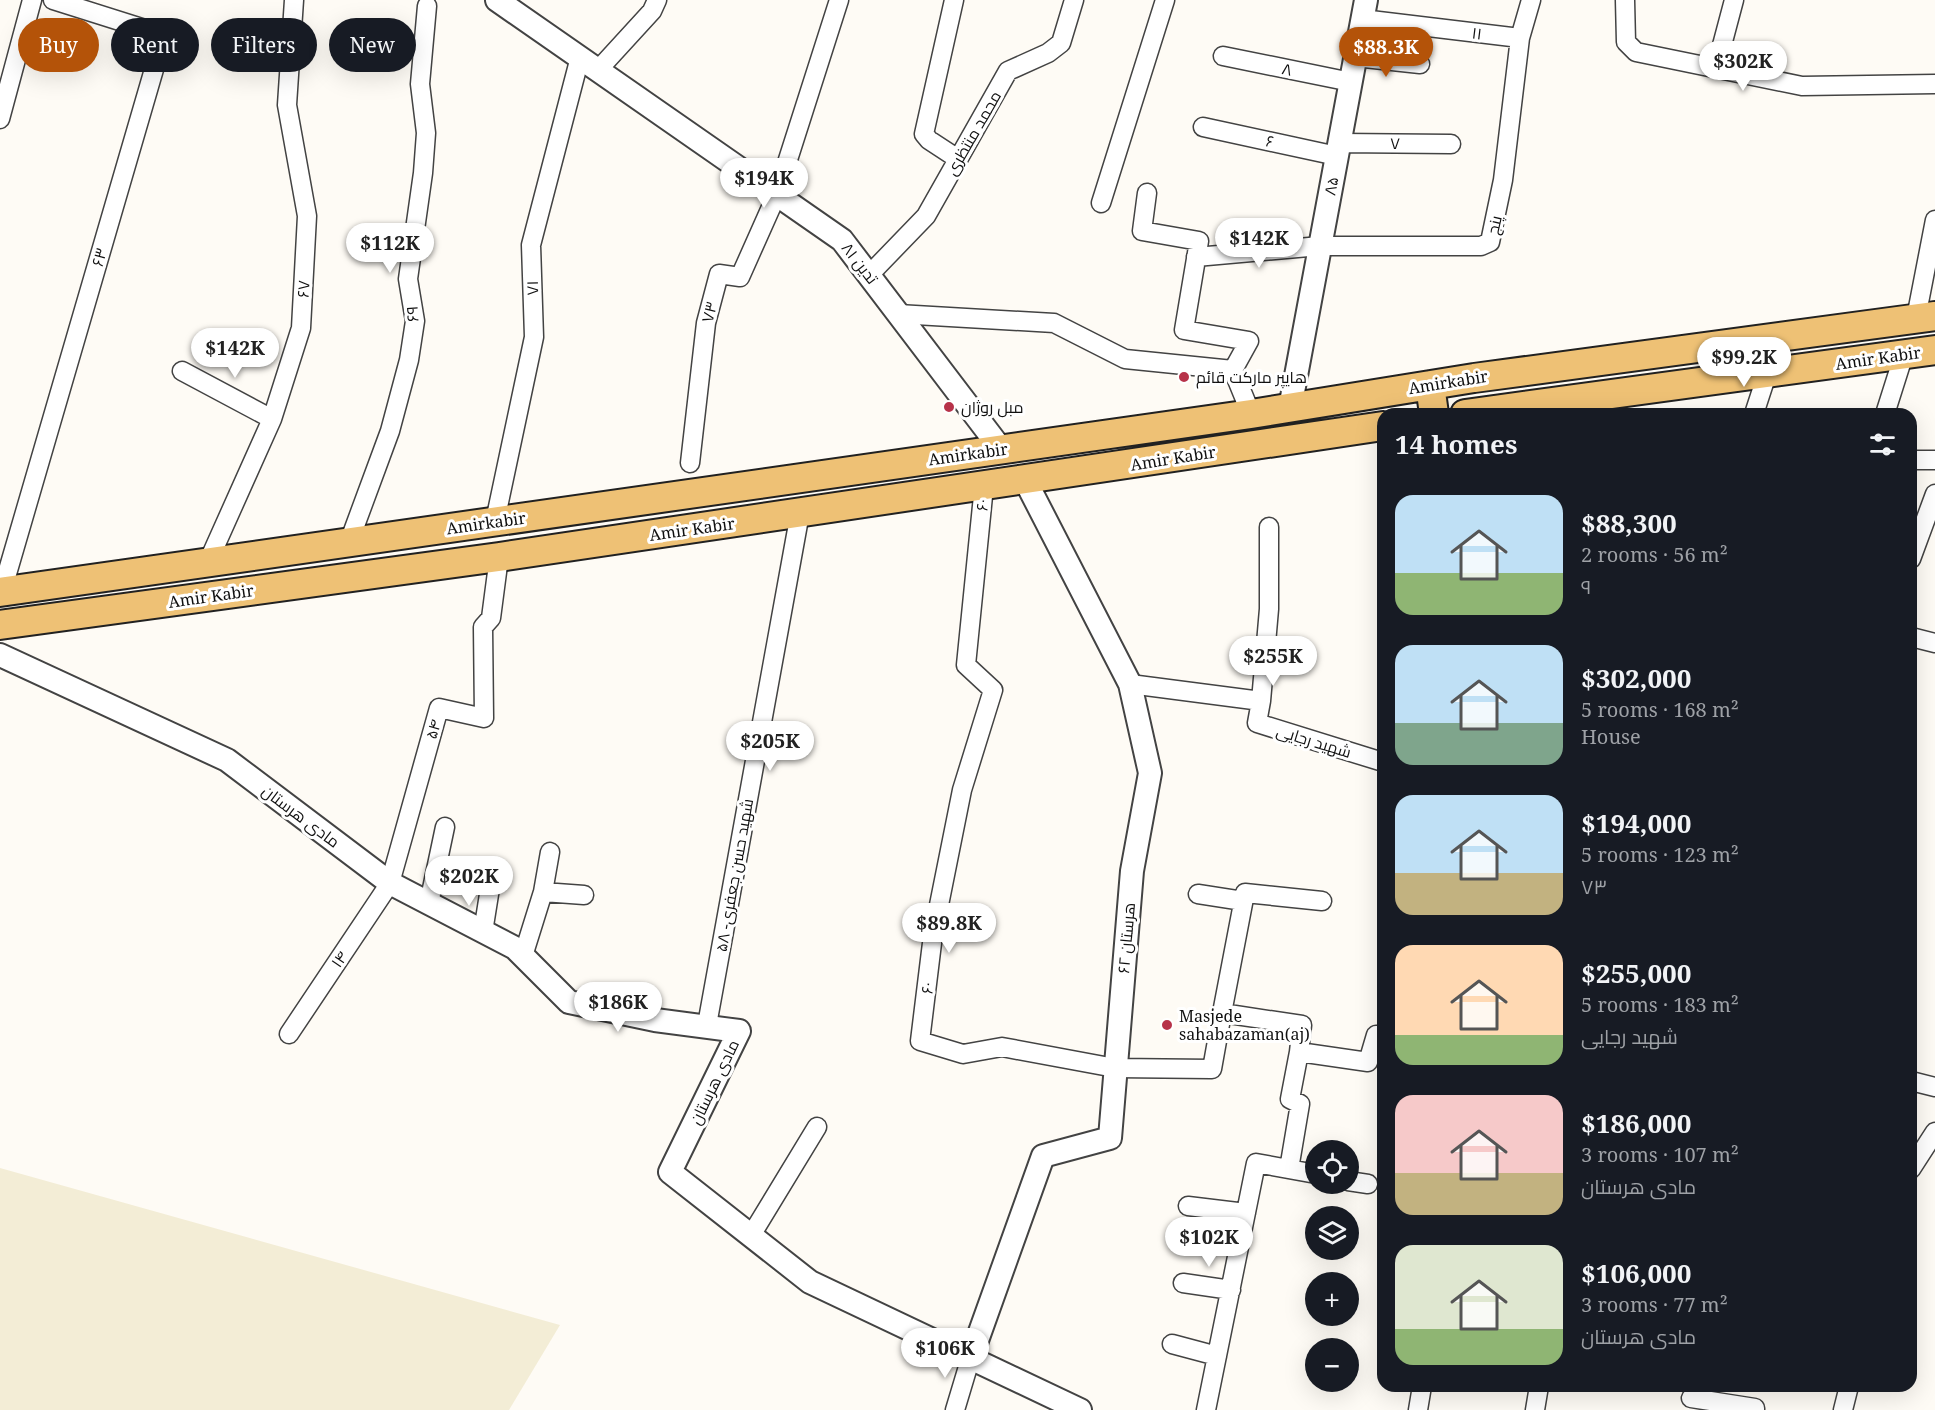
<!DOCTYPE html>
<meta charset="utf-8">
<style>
:root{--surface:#171b24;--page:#20242c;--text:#f1f3f6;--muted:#9ea1a6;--accent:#b45309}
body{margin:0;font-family:"Noto Serif",Cairo,serif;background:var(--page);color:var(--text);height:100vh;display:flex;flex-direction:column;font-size:22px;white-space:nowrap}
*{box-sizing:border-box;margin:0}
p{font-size:20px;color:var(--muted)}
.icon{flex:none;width:33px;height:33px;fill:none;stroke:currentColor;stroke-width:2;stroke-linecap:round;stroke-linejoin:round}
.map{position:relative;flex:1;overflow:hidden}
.side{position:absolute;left:1377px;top:408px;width:540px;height:984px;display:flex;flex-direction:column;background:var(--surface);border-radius:18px;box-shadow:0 6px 24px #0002}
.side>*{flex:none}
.top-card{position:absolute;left:18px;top:18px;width:570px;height:54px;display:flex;gap:12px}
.buttons{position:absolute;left:1305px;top:1140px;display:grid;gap:12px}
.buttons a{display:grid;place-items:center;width:54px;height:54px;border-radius:50%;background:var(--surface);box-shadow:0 6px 24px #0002;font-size:30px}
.price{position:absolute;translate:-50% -51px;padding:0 14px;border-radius:21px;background:#fff;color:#222;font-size:20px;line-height:39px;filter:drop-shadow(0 2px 3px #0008)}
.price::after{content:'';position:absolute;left:50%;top:36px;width:18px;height:14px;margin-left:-9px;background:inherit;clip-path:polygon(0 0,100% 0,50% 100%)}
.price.selected{background:var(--accent);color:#fff}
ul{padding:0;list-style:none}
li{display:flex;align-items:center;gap:18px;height:150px;padding:0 18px}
li span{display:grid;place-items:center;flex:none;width:168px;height:120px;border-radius:18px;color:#555}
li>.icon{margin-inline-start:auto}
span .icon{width:72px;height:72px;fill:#fffc;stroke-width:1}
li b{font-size:26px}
h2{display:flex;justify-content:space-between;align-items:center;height:72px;padding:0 18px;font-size:26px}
.tag{padding:0 21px;border-radius:27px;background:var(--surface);box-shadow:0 6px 24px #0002;font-size:21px;line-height:54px}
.tag.selected{background:var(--accent);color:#fff}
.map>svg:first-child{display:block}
.farmland{fill:#f3edd6}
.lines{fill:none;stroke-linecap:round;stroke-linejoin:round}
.minor-casing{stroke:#434343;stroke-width:21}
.tertiary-casing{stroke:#434343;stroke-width:26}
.primary-casing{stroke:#212121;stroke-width:32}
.minor{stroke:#fff;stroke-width:18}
.tertiary{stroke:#fff;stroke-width:22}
.primary{stroke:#eec175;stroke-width:28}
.poi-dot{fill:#b73249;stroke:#fff;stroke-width:2}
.labels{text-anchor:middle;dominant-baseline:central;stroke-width:6;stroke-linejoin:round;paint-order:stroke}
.street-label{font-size:16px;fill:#101010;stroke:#fff}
.poi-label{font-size:16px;fill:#101010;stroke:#fff;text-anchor:start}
</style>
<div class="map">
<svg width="1935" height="1410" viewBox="0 0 1935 1410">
<rect width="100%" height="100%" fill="#fefbf5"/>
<path class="farmland" d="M0,1168L560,1325L509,1410H0Z"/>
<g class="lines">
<defs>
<path id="minor" d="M954,0L924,134L929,140L958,159
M1625,0L1626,42L1636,52L1802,86L1935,84
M1362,19L1520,38
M1223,56L1351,82
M1355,57L1420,64
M1716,68L1734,0
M598,70L652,11L657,0
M0,119L32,0
M1203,127L1337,156
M1339,143L1451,144
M1147,193L1142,231L1199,241L1184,330L1249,341L1233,370
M1101,203L1165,0
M1196,257L1320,246H1481L1490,242L1503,180L1520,38L1531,0
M869,275L926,216L1008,71L1048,53L1061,43L1074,0
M898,314L1054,323L1125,359L1233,370L1251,414
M1916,318L1935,220
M182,371L272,419
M1754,414L1767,374
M1885,414L1904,354
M1911,460H1935
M690,463L706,323L719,274L740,277L777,194L839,0
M984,486L966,665L993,690L962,790L933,935L920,1041L963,1054L1002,1047L1115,1068L1212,1069L1222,1013L1302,1025L1299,1052
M495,521L534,337L531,245L580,57
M349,542L390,431L409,360L415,321L408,279L423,173L426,133L420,84L427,6
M1911,559L1935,494
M208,562L272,419L301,328L307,216L287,105L294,0
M2,591L164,35L53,0
M1911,637L1935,643
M1130,684L1261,701L1257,723L1383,762
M1261,701L1269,609V527
M543,892L584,895
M1198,894L1243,901
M429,903L445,827
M483,932L490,888
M523,956L543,892L550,852
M1222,1013L1245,893L1322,901
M707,1025L800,513
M289,1034L390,883L439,708L484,718L483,627L491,618L499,557
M1911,1081L1935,1087
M1289,1169L1300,1104L1290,1099L1299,1052L1368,1062L1376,1035L1383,1036
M1911,1169L1935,1132
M1348,1181L1368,1184
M1188,1206L1246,1213
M752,1234L817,1127
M1183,1283L1231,1290
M1172,1344L1217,1356
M1691,1398L1755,1408V1410
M955,1410L970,1360
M1206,1410L1256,1163L1316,1174
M1418,1410L1422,1386
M1535,1410L1539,1386
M1843,1410L1849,1386"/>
<path id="tertiary" d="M497,0L842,240L1001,449
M1290,408L1366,0
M0,655L227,760L390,883L515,948L569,1002L655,1020L739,1031L670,1172L810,1282L1080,1410
M970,1360L1043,1156L1110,1138L1132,871L1150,773L1130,684L1025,480"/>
<path id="primary" d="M1430,385L1434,414
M1465,414L1935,350
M0,592L1251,414L1474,378L1935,316
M0,625L499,557L1383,426"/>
</defs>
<use href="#minor" class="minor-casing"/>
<use href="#tertiary" class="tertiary-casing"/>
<use href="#primary" class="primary-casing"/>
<use href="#minor" class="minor"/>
<use href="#tertiary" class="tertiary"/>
<use href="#primary" class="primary"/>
</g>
<g class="poi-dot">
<circle cx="1184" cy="377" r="6"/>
<circle cx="949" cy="407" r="6"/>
<circle cx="1167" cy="1025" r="6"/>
</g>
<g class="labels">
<g class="street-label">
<text transform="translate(1477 33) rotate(7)">۱۱</text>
<text transform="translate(1287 69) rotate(12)">۸</text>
<text transform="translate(973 133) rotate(-60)">محمد منتظری</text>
<text transform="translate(1270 141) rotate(12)">۶</text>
<text transform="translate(1395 143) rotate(1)">۷</text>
<text transform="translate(1331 186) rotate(-79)">۸۵</text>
<text transform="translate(1494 225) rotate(-77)">پنج</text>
<text transform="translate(99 257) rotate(-74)">۶۳</text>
<text transform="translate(860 263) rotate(52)">تدین ۸۱</text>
<text transform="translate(532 288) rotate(-92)">۷۱</text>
<text transform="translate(303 289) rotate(-87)">۶۷</text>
<text transform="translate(709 312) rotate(-76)">۷۳</text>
<text transform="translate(412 314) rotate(-94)">۶۹</text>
<text transform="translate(1878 358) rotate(-8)">Amir Kabir</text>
<text transform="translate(1448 382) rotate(-9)">Amirkabir</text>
<text transform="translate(968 454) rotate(-8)">Amirkabir</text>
<text transform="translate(1173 458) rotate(-9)">Amir Kabir</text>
<text transform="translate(982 505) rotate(-84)">۶۰</text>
<text transform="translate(486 523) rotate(-8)">Amirkabir</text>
<text transform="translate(692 529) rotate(-8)">Amir Kabir</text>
<text transform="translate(211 596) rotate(-8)">Amir Kabir</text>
<text transform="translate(433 729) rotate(-74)">۵۴</text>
<text transform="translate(1314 741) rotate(17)">شهید رجایی</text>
<text transform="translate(301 816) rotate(37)">مادی هرستان</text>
<text transform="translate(734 875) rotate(-80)">شهید حسن جعفری- ۵۸</text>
<text transform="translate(1126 938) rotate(-85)">هرستان ۶۲</text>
<text transform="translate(339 959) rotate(-56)">۱۴</text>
<text transform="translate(927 988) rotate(-83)">۶۰</text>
<text transform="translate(714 1082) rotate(-64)">مادی هرستان</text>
</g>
<g class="poi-label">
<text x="1196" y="377">هایپر مارکت قائم</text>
<text x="961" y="407">مبل روژان</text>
<text x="1179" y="1016">Masjede<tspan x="1179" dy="18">sahabazaman(aj)</tspan></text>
</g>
</g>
</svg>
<div class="buttons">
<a><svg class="icon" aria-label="locate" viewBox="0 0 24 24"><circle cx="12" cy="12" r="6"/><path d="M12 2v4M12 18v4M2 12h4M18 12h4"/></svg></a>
<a><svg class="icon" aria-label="layers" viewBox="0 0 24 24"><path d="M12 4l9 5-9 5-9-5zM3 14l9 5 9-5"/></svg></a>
<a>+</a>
<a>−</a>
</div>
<b class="price selected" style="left:1386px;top:78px">$88.3K</b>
<b class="price" style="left:1743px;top:92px">$302K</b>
<b class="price" style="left:764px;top:209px">$194K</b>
<b class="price" style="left:1259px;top:269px">$142K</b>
<b class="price" style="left:390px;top:274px">$112K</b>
<b class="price" style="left:235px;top:379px">$142K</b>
<b class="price" style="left:1744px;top:388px">$99.2K</b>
<b class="price" style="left:1273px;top:687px">$255K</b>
<b class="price" style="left:770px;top:772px">$205K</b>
<b class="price" style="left:469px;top:907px">$202K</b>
<b class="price" style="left:949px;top:954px">$89.8K</b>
<b class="price" style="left:618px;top:1033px">$186K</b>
<b class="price" style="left:1209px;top:1268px">$102K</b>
<b class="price" style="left:945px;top:1379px">$106K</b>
<div class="top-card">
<a class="tag selected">Buy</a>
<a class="tag">Rent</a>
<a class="tag">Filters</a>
<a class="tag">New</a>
</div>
<section class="side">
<h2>14 homes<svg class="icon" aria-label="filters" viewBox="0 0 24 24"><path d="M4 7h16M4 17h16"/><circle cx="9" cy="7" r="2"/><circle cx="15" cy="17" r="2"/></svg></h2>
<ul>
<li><span style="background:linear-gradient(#bfe0f5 65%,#8fb573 0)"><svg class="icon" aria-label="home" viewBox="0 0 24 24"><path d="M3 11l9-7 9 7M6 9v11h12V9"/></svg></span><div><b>$88,300</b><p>2 rooms · 56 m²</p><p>۹</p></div></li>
<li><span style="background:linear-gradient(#bfe0f5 65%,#7fa58c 0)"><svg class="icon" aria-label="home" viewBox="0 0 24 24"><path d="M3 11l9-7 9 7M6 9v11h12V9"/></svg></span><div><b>$302,000</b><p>5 rooms · 168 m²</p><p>House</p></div></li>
<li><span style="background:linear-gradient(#bfe0f5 65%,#c2b280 0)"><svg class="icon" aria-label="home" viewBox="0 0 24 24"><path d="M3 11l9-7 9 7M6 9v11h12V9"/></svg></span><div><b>$194,000</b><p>5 rooms · 123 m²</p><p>۷۳</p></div></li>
<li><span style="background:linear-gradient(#ffd9b3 75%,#8fb573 0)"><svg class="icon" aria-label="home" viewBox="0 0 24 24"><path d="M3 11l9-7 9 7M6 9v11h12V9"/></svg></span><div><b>$255,000</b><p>5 rooms · 183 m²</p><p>شهید رجایی</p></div></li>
<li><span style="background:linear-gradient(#f6c9c9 65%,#c2b280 0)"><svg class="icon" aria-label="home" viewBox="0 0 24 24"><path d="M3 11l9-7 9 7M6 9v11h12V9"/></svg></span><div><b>$186,000</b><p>3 rooms · 107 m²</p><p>مادی هرستان</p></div></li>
<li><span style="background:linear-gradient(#dfe7d0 70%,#8fb573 0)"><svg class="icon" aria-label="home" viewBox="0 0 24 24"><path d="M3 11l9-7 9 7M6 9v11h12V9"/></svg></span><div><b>$106,000</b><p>3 rooms · 77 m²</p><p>مادی هرستان</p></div></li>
</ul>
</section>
</div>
